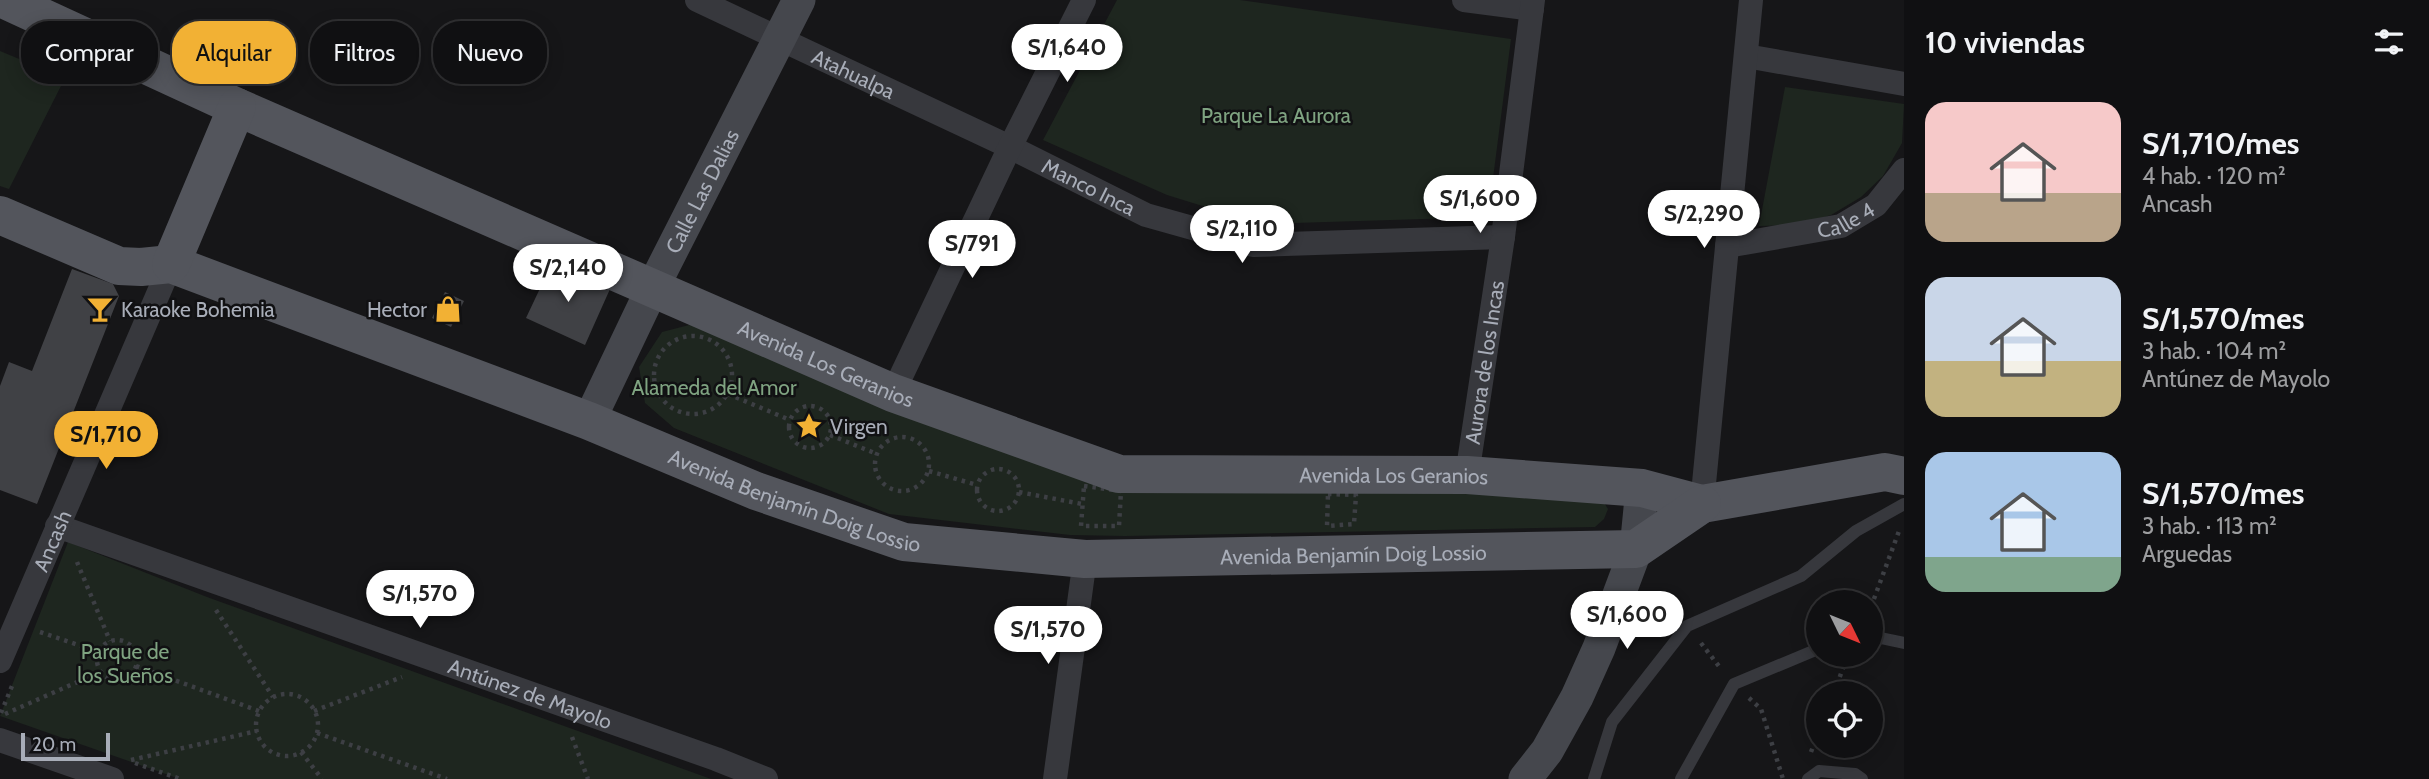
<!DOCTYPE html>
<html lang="es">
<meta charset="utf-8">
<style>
:root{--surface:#101012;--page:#19191b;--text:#f1f3f6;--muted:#9c9d9f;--line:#303032;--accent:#f2b134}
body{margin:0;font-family:Cabin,sans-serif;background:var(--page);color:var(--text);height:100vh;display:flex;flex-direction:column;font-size:26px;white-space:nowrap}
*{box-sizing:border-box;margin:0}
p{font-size:23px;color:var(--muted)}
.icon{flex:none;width:38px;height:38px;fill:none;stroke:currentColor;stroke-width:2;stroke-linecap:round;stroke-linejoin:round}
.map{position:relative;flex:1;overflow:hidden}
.drawer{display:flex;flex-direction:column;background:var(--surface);width:525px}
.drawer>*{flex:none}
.hud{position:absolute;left:21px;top:21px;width:665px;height:63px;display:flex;gap:14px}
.needle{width:46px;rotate:133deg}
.controls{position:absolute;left:1806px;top:590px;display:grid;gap:14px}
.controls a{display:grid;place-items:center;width:77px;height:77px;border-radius:50%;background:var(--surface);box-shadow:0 4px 18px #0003,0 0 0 2px var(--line);font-size:35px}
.scale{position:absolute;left:21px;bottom:18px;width:89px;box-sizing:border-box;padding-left:7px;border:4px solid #a8adb8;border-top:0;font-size:19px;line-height:24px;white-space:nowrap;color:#a8adb8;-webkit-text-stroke:5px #111113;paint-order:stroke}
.price{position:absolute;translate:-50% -60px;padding:0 16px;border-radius:24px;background:#fff;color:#222;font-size:23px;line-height:46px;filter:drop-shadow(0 2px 4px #0008)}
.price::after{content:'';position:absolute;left:50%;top:42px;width:21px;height:16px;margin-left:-10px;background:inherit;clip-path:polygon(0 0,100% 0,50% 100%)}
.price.active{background:var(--accent);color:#111}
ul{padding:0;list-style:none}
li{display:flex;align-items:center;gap:21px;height:175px;padding:0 21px}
li span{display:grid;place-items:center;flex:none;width:196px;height:140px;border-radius:21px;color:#555}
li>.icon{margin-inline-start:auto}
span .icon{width:84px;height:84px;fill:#fffc;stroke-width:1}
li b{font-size:30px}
h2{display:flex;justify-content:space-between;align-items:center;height:84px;padding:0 21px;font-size:30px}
.tag{padding:0 24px;border-radius:28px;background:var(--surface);box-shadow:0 4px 18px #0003,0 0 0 2px var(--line);font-size:24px;line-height:63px}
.tag.active{background:var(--accent);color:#111}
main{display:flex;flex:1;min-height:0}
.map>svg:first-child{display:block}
.green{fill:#1e261f}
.building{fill:#404145}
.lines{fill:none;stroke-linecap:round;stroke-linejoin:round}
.path{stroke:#3d3f44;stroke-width:4.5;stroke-dasharray:3.5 5;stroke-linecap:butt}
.lane{stroke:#37383d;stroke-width:12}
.street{stroke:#37383d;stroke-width:24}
.secondary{stroke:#45474d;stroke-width:33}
.primary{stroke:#53555c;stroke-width:38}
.labels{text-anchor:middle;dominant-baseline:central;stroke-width:5;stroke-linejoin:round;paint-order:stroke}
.street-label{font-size:21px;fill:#a8adb8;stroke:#111113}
.park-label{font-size:21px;fill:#7fa381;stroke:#111113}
.poi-label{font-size:21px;fill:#a8adb8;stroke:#111113;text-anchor:start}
</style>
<main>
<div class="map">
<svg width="1904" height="779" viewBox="0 0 1904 779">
<rect width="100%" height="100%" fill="#161618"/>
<path class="green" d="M1117,0H1240L1511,39L1488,217L1261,224L1167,195L1043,140Z
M0,51L65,78L9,189L0,186Z
M1785,87L1904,104L1902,143L1883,176L1861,197L1831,215L1799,225L1759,226Z
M697,323L1079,476L1600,496L1608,509L1604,519L1595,527L1125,536L1070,535L889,514L674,428L645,403L639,367L662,332Z
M68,542L207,597L711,779H180L0,716Z"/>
<path class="building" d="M552,263L610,289L585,345L526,318Z
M72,269L113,284L119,296L37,504L0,490V386L9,362L32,371Z
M445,292L464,301L451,327L432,318Z"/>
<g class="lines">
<path class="path" d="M654 375a39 39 0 1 1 78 0a39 39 0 1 1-78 0Z
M728,394L790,420
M789 427a21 21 0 1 1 42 0a21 21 0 1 1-42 0Z
M830,435L877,454
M875 464a27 27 0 1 1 54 0a27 27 0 1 1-54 0Z
M977 490a21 21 0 1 1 42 0a21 21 0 1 1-42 0Z
M929,471L977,485
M1084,486L1121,491L1119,526H1081Z
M1019,492L1082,504
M1328,494L1356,495L1354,524L1327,526Z
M77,562L110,641
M1871,607L1899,531
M216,610L273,697
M40,632L99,652
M97 660a20 20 0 1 1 40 0a20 20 0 1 1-40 0Z
M1701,643L1721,669
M136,666L259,711
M1834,693L1848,654
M256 725a31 31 0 1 1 62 0a31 31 0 1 1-62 0Z
M1749,698L1761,709L1783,779
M314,711L402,677
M1,713L12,686
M5,714L100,672
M317,733L447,779
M572,737L588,779
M301,752L322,779
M1811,752L1818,733
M131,760L257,731
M135,763L180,779"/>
<path class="lane" d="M1871,636L1904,643
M1594,779L1612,722L1687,626L1801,576L1856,531L1904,504
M1681,779L1734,684L1818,649
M1808,779L1819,771L1855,774L1862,779"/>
<g class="street">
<path id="s1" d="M697,0L1010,147L1146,215L1253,245L1503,237"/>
<path d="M1464,0L1532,9"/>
<path d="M1746,56L1904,84"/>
<path id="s2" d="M1727,246L1841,226L1876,205L1904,170"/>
<path d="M893,393L1010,147L1084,0"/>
<path id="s3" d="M1467,475L1503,237L1533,0"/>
<path d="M1702,504L1751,0"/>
<path id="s4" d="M57,526L716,759L766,779"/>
<path id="s5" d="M0,661L171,264"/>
<path d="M0,740L112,779"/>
<path d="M1055,779L1085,559"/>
</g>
<g class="secondary">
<path id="s6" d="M589,421L652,289L799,0"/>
<path d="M1525,779L1547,751L1577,697L1599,648L1636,549L1642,488"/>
</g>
<g class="primary">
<path id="s7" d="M5,0L237,107L893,393L1119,474L1467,475L1642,488L1702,504L1885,472L1904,476"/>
<path id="s8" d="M0,215L119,266L141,267L171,264L589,421L756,491L904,542L1085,559L1636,549L1702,504"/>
<path d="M171,264L237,107"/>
</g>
</g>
<defs>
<symbol id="bar-bare" viewBox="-9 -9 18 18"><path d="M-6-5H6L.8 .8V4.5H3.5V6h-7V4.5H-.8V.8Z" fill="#f2b134" stroke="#111113" stroke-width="2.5" paint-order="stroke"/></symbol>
<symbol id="shop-bare" viewBox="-9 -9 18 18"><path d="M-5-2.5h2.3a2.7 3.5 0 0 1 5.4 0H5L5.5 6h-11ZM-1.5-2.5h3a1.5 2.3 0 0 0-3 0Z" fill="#f2b134" stroke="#111113" stroke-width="2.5" paint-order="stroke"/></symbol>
<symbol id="sight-bare" viewBox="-9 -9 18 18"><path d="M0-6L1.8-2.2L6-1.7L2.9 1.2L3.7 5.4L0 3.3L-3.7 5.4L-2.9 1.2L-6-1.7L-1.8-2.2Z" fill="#f2b134" stroke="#111113" stroke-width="2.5" paint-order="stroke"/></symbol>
</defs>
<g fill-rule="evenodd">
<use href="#bar-bare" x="81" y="290" width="38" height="38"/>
<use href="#shop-bare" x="429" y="290" width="38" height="38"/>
<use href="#sight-bare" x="790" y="407" width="38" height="38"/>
</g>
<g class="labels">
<g class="street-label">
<text stroke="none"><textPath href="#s1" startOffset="173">Atahualpa</textPath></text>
<text stroke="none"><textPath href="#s1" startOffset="434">Manco Inca</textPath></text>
<text stroke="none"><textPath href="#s6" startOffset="256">Calle Las Dalias</textPath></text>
<text stroke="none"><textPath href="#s2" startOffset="122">Calle 4</textPath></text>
<text stroke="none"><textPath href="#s3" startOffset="114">Aurora de los Incas</textPath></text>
<text stroke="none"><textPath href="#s7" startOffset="898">Avenida Los Geranios</textPath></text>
<text stroke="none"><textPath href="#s7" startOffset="1486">Avenida Los Geranios</textPath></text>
<text stroke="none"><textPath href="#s8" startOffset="849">Avenida Benjamín Doig Lossio</textPath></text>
<text stroke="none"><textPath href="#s5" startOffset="131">Ancash</textPath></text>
<text stroke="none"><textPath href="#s8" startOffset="1416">Avenida Benjamín Doig Lossio</textPath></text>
<text stroke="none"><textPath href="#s4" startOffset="502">Antúnez de Mayolo</textPath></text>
</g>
<g class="park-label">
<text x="1276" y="115">Parque La Aurora</text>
<text x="714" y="387">Alameda del Amor</text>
<text x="125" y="651">Parque de<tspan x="125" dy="24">los Sueños</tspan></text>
</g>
<g class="poi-label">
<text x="121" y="309">Karaoke Bohemia</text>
<text x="427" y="309" text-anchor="end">Hector</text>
<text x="830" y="426">Virgen</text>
</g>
</g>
</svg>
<div class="controls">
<a><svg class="needle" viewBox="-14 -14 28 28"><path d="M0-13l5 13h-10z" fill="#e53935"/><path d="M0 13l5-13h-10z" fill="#9c9d9f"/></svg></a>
<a><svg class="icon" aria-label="locate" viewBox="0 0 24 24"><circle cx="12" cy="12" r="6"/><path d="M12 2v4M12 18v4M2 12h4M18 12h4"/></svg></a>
</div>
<div class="scale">20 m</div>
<b class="price" style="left:1067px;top:84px">S/1,640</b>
<b class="price" style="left:1480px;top:235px">S/1,600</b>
<b class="price" style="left:1704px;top:250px">S/2,290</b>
<b class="price" style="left:1242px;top:265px">S/2,110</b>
<b class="price" style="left:972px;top:280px">S/791</b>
<b class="price" style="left:568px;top:304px">S/2,140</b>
<b class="price active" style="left:106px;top:471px">S/1,710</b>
<b class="price" style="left:420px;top:630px">S/1,570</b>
<b class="price" style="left:1627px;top:651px">S/1,600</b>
<b class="price" style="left:1048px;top:666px">S/1,570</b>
<div class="hud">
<a class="tag">Comprar</a>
<a class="tag active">Alquilar</a>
<a class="tag">Filtros</a>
<a class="tag">Nuevo</a>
</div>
</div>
<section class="drawer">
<h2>10 viviendas<svg class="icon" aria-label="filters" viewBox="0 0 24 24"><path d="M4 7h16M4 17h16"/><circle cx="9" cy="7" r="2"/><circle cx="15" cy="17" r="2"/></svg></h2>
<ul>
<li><span style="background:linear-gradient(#f6c9c9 65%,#b9a48a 0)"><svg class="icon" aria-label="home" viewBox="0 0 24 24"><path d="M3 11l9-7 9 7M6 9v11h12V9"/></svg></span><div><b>S/1,710/mes</b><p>4 hab. · 120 m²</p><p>Ancash</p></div></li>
<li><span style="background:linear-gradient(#c9d6e8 60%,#c2b280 0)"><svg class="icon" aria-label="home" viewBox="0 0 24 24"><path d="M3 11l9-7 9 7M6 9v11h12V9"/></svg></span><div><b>S/1,570/mes</b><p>3 hab. · 104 m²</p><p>Antúnez de Mayolo</p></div></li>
<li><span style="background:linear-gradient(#a9c7e8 75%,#7fa58c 0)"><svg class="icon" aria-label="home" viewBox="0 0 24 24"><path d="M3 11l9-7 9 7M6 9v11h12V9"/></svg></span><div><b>S/1,570/mes</b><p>3 hab. · 113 m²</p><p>Arguedas</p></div></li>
</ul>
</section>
</main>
